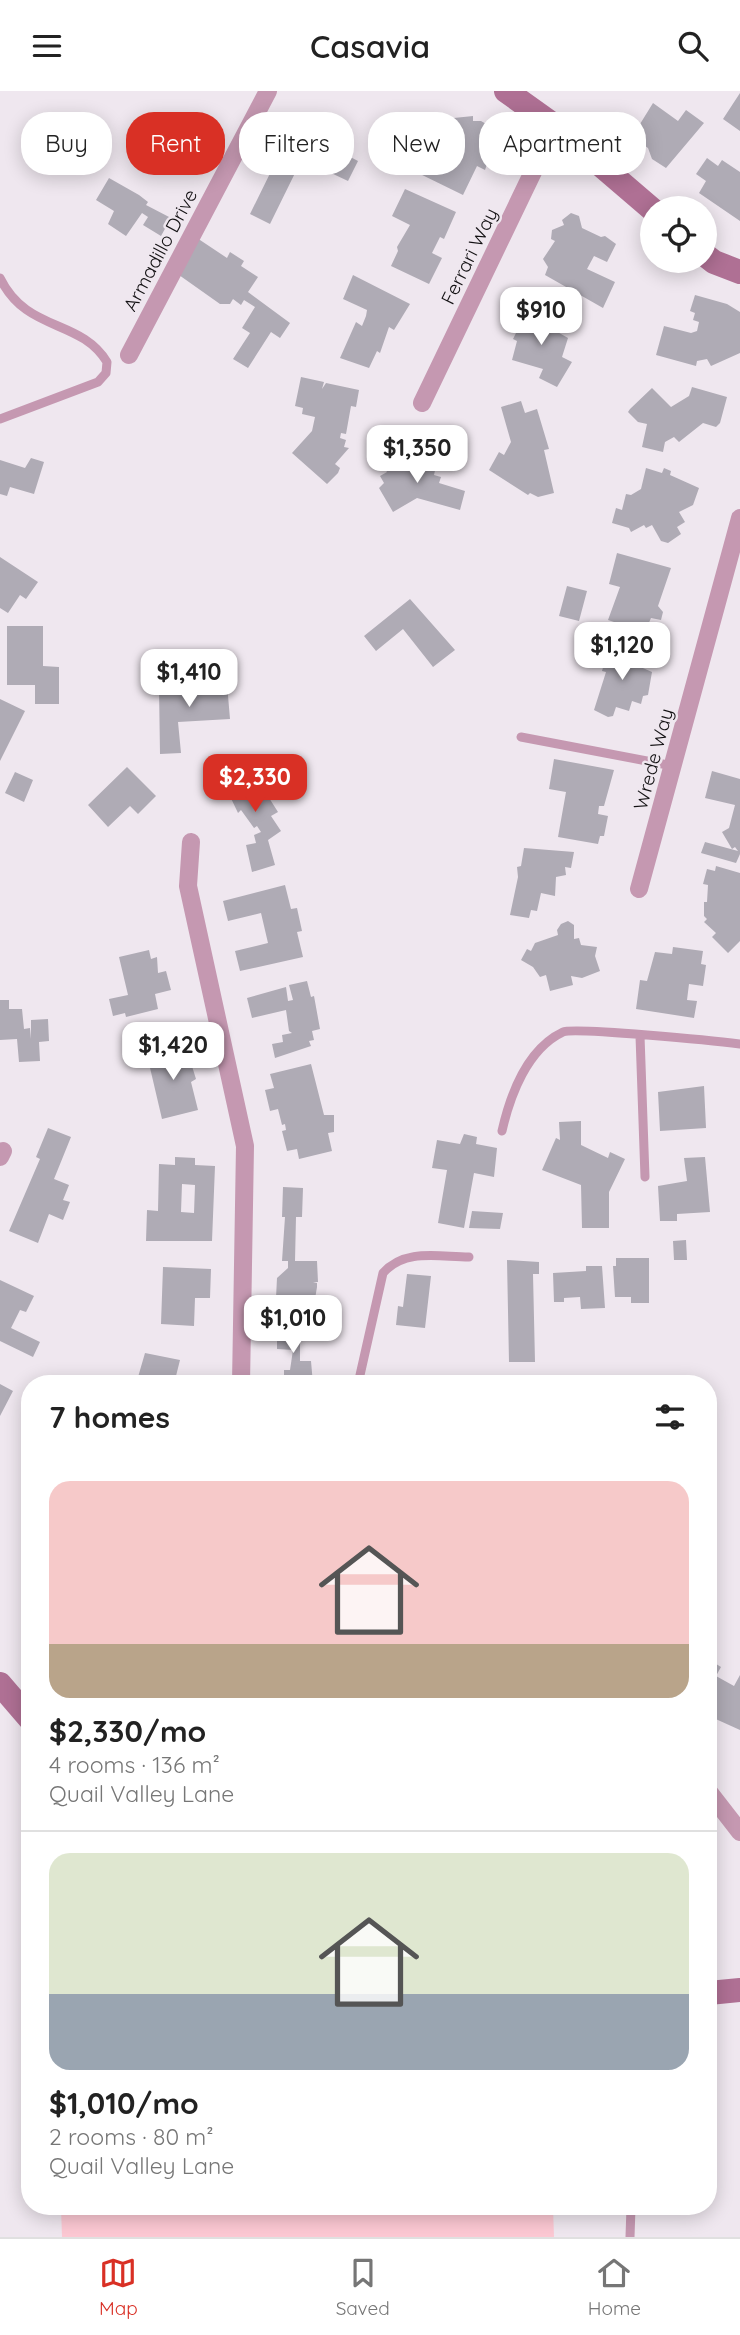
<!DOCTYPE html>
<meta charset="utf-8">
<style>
:root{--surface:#fff;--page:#f2f2f2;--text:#222;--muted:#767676;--line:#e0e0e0;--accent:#d93025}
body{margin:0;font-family:Quicksand,sans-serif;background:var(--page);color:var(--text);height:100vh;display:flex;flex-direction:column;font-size:26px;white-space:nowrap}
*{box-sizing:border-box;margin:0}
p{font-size:23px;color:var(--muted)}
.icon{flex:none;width:38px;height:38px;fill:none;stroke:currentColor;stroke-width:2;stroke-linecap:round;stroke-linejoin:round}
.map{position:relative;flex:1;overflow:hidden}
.side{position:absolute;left:21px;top:1284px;width:696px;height:840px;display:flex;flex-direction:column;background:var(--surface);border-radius:28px;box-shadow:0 4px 18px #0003}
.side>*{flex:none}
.hud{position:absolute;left:21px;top:21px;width:698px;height:63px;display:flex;gap:14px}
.fabs{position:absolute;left:640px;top:105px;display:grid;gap:14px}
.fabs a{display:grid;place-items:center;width:77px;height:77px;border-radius:50%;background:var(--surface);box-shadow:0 4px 18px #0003;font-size:35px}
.price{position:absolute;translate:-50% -60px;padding:0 16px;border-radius:14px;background:#fff;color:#222;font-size:23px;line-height:46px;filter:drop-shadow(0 2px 4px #0008)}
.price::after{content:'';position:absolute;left:50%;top:42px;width:21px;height:16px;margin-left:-10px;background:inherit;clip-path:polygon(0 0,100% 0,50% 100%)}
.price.selected{background:var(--accent);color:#fff}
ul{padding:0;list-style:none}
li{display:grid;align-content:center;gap:14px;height:371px;padding:0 28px}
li+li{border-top:2px solid var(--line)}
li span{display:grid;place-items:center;height:217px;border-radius:21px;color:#555}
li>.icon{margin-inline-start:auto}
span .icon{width:126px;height:126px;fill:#fffc;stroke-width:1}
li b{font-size:30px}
h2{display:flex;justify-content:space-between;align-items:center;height:84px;padding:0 28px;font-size:30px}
.chip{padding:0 24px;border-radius:28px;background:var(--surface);box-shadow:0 4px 18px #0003;font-size:24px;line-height:63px}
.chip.selected{background:var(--accent);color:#fff}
header{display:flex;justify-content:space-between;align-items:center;height:91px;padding:0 28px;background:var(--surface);font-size:32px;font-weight:600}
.tabs{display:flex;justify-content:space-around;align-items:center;height:98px;border-top:2px solid var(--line);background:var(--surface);font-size:19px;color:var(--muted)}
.tabs a{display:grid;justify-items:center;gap:4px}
.tabs .selected{color:var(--accent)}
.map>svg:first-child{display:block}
.green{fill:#fcc8d3}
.building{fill:#afabb5;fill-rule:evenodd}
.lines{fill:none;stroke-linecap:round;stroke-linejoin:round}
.lane{stroke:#c598b1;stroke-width:9}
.street{stroke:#c598b1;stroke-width:18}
.secondary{stroke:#af7094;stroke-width:24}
.labels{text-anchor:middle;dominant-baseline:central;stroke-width:5;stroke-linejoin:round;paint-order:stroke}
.street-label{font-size:19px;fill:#121012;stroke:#efe7ef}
</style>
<header><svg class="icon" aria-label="menu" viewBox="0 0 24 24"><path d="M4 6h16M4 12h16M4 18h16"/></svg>Casavia<svg class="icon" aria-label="search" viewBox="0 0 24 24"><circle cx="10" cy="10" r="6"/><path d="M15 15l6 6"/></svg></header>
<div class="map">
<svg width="740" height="2146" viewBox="0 0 740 2146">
<rect width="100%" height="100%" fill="#efe7ef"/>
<path class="green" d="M61,2116H553L554,2146H62Z"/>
<path class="building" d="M740,2V40L723,28Z
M653,12L678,30L686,19L704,32L666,77L652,68L648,57L632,46Z
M473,25V30H481L505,44L497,61L492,58L485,79L477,75L463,104L416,81L425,63L434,67L440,55L445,57L451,54L455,44L454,27Z
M420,28L431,35L421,53L410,47Z
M286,32L358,70L348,90L312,73L308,81L298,76L270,133L250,123L282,58L275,54Z
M707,67L718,75L722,69L740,81V130L699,102L706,90L696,83Z
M109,87L139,104L148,111L146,114L171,127L161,145L143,134L148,126L142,122L126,145L108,133L114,120L96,109Z
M405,98L456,121L444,148L440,146L432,162L442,167L429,193L391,175L398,160L397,156L410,134L392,125Z
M571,122L579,125L582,137L601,146L605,145L616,153L607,171L594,165L587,178L615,191L603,217L545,184L548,176L543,168L555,150L551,148L552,139L564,134L562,129Z
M197,147L227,167L230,161L244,170L241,175L258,186L248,201L290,232L280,247L271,241L248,277L233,268L250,242L242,237L255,216L244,209L241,214L233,208L230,213H220L179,184Z
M353,184L410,213L394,239L389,236L380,262L377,260L369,277L340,267L356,231L362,235L366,225L367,219L343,208Z
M695,204L727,213L740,221V262L711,275L707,268L697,270L696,275L656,264L664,235L691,242L697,240L699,231L693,229L695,222L690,220Z
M531,220L557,233L554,239L568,247L562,266L572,271L557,296L539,287L543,278L512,269L517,250L513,248L516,242L511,239L517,226L526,230Z
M301,286L324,291L322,298L326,292L359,299L356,316L351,315L346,343L341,342L340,347L346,349L344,356L349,357L335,373L340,377L338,382L327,393L292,362L312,340L315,326L302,323L303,317L295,315Z
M692,296L727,306L720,332L716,336L703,332L679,351L674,346L665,351L663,361L642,356L647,333L638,331L628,321L630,318L652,297L671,316L689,305Z
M521,310L525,322L537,318L549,358L544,359L554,402L538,406L530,402L528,404L489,379L499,361L504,364L511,351L501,316Z
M31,367L44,371L34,403L10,396L7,405L0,403V369L25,377Z
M402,367L434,372L436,375L434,384L441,386L439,392L465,400L460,419L417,407L393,421L379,397L384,392L380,385L387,381L384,376Z
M646,377L662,382L664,377L671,380L670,384L699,397L693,414L679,421L685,431L677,436L681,443L668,452L661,450L652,434L646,437L644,434L631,441L629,437L612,432L616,417L622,419L626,403L631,404L641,398Z
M617,462L671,477L658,515L663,521L661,529L651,527L648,534L638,539L608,529L620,496L609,493Z
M0,466L38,491L26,508L20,504L8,522L0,517Z
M567,495L587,500L579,530L559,525Z
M410,508L455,559L433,576L403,538L376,560L364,545Z
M7,535H43V575L59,576V613H35V594H7Z
M609,555L639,563L636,574L652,581L648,604L643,605L641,613L632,610L629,620L616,616L613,625L608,626L594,619L606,581L602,580Z
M187,587V595H193V589L204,588L205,594L227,593L230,628L178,631L181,662L160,663L159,597H171L170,588Z
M0,608L25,620L0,670Z
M243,666L278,721L271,725L281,740L268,749L275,774L252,781L246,754L256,752L254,744L261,741L257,735L254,737L241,719L238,722L228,701L237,696L232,688L236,685L229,676Z
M554,668L614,679L604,715H599L598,723L608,725L604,745H600L598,753L558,746L566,701L549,698Z
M127,676L156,705L138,723L130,715L108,736L88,714Z
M712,680L740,688V763L736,772L701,762L705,751L738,760L735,756L732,758L722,741L729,737L735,714L705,707Z
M15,681L33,689L24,711L5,702Z
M524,757L574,761L571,777L565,776L566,784L556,786L555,805L541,802L537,820L531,819L529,827L510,824L518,786L517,776L521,775Z
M716,775L740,782V850L728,862L712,846L716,842L704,831L707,828L704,825V811H707L708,794L703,793L707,778L715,780Z
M285,794L291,818L297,817L302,840L297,841L303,866L240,880L235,860L268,852L261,822L228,830L223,810Z
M568,830L574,834V848L579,847L581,854L597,856L595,865L600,880L582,887L571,885L573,894L550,900L546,884L540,886L533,876L521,869L527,858L531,860L535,852L558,844L557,839L561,833Z
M673,856L703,860L701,873L706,874L703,895L689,893L687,909L697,910L694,927L636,918L640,889L647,890L655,861L672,863Z
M149,859L151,868L157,866L158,882L166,880L171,899L155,903L158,918L126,926L125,922L113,925L109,908L128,904L119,866Z
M307,890L311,906L314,905L320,938L312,940L314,949L309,950L311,955L275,967L272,953L283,951L282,944L292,942L289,940L286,919L252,927L247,907L286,896L288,910L293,909L289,894Z
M0,909H9V918H22L24,938L30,937L31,948V929L48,928L49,950L39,951L40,970L19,971L17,948L0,949Z
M186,956L196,988L191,991L198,1019L162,1028L147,964Z
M311,973L324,1024H334V1041L328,1042L332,1060L299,1068L297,1058L287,1060L282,1040L286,1039L285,1033L282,1034L278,1018L270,1020L265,999L274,997L270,983Z
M704,995L706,1037L660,1040L658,1001Z
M581,1030V1054L608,1067L610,1061L625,1068L609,1101V1137H582L581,1094L542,1079L556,1047L560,1049L559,1031Z
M48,1037L71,1046L54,1088L69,1094L63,1109L70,1111L63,1129L49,1123L38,1152L9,1140L40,1068L36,1066Z
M464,1043L477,1046L476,1053L497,1057L494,1086L474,1082L464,1137L438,1132L447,1079L432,1077L437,1049L460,1053Z
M175,1066L195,1067V1074L215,1075L212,1150H146L147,1119L158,1120L159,1073L175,1074ZM182,1093L195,1094L194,1122L181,1121Z
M705,1066L710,1121L677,1123V1130H660L658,1095L687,1090L684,1067Z
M283,1096L303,1097L302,1126H296L295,1170H317L318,1191H313L317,1192V1196L315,1208H310V1212H297V1207L290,1210L276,1207L277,1187L288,1177V1170H282L285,1126H282Z
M472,1120L503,1122L500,1138L469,1137Z
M686,1149L687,1169H674L673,1150Z
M616,1167H649V1212H631V1206H615L613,1175H616Z
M507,1169L539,1171V1183H533L535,1271H509Z
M586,1175H602L605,1217L581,1218L580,1206L564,1207V1211H554L553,1182L586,1180Z
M163,1176L211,1178L210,1207H195L194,1235L161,1233Z
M407,1183L431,1185L425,1237L396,1234L398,1215L403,1216Z
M0,1189L34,1205L26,1221L20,1219L11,1237L40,1251L33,1266L0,1250Z
M277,1230L300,1232V1270H311L313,1293H278V1285H284V1279H290L293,1259L277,1258Z
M145,1262L180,1269L174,1293H136Z
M0,1293L13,1300L0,1325Z
M713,1571L721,1576L716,1585L734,1595L740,1584V1639L709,1625V1578Z"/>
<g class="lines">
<path class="lane" d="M0,187C27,242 80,227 107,271L106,282L98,291L0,328
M521,646L673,675
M640,945L645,1086
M502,1040C510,1005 527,958 563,941C574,936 717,950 740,953
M358,1293L383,1182C405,1157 439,1166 469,1166
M630,2146L631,2116"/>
<path class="street" d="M129,264L268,0
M422,312L555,35
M191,751L188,795L245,1055L241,1293
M639,798L740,427
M0,1066L3,1060
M709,1701L740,1741"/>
<path class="secondary" d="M506,0L555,35L653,119
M705,164L714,171L740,181
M0,1593L30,1628
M709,1902L740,1899"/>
</g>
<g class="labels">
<g class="street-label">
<text transform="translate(160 159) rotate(-62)">Armadillo Drive</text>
<text transform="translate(469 165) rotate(-64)">Ferrari Way</text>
<text transform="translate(653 668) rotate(-75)">Wrede Way</text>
</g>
</g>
</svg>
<div class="fabs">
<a><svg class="icon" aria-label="locate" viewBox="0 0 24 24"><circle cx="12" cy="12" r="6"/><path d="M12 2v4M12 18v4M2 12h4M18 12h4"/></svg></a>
</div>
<b class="price" style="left:541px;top:256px">$910</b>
<b class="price" style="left:417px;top:394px">$1,350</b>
<b class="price" style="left:622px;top:591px">$1,120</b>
<b class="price" style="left:189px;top:618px">$1,410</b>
<b class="price selected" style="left:255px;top:723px">$2,330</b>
<b class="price" style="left:173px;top:991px">$1,420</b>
<b class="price" style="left:293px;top:1264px">$1,010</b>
<div class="hud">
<a class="chip">Buy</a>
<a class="chip selected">Rent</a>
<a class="chip">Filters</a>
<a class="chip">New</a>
<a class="chip">Apartment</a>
</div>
<section class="side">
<h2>7 homes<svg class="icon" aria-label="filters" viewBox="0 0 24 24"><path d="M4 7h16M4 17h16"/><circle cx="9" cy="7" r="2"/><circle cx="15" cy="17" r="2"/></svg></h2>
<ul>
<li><span style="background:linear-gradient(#f6c9c9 75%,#b9a48a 0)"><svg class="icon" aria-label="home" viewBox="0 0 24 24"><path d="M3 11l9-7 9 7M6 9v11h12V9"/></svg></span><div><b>$2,330/mo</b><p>4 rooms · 136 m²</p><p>Quail Valley Lane</p></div></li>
<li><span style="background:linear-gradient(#dfe7d0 65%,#9aa5b1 0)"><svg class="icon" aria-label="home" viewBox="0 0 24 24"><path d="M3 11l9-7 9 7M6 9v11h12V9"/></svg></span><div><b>$1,010/mo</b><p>2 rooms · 80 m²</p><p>Quail Valley Lane</p></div></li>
</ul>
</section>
</div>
<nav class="tabs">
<a class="selected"><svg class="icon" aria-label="map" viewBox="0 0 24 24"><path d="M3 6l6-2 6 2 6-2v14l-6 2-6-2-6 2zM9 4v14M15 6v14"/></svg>Map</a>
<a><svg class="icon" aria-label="saved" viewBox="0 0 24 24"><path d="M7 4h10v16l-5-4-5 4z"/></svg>Saved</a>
<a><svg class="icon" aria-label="home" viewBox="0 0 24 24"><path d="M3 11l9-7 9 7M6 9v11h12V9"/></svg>Home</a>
</nav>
